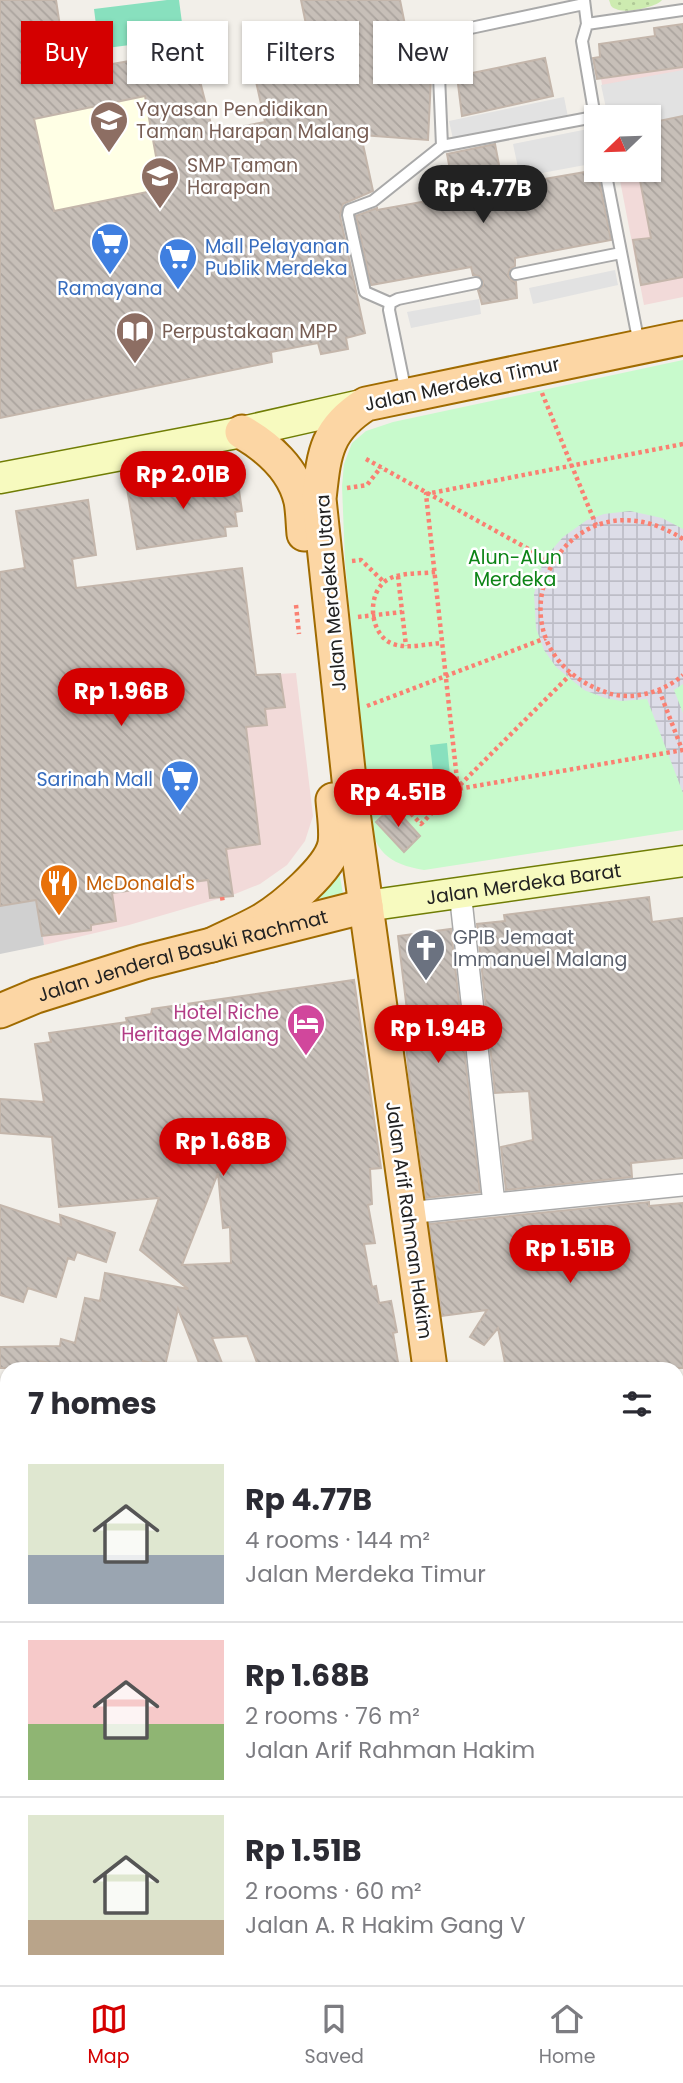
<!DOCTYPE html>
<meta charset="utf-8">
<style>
:root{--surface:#fff;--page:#f2f2f3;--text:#2b2b33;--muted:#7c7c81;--line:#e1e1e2;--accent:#d40000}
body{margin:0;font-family:Poppins,sans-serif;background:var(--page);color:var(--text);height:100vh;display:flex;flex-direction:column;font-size:26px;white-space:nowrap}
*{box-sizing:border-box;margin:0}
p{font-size:23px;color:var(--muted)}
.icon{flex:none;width:38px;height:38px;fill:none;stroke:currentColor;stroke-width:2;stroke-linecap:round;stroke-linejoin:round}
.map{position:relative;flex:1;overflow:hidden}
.side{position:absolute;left:0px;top:1362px;width:684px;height:625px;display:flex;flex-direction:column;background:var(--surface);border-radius:21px 21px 0 0;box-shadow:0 2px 5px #0004}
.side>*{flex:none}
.banner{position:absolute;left:21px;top:21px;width:642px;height:63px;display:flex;gap:14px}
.needle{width:46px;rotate:247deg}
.tools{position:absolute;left:584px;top:105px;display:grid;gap:14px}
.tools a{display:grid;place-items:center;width:77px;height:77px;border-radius:0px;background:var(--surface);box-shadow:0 2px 5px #0004;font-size:35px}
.price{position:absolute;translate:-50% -60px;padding:0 16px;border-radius:24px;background:var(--accent);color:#fff;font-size:23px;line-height:46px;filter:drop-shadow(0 2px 4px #0008)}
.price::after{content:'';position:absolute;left:50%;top:42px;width:21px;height:16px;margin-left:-10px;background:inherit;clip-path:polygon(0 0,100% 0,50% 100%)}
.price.current{background:#222;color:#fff}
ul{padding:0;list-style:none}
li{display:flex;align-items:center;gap:21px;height:175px;padding:0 28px}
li+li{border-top:2px solid var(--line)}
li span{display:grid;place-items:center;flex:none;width:196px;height:140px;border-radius:0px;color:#555}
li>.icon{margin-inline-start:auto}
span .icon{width:84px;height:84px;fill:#fffc;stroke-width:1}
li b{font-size:30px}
h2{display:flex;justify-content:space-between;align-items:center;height:84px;padding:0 28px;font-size:30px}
.pill{padding:0 24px;border-radius:0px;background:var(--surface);box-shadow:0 2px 5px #0004;font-size:24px;line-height:63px}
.pill.current{background:var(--accent);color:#fff}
.tabs{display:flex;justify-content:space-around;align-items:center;height:98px;border-top:2px solid var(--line);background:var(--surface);font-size:19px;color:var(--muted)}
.tabs a{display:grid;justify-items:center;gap:4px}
.tabs .current{color:var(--accent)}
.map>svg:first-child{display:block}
.commercial{fill:#f2dad9}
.education{fill:#ffffe5}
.religious{fill:#d0d0d0}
.park{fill:#c8facc}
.garden{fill:url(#garden-dots)}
.pitch{fill:#88e0be}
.parking{fill:#e2e2e2}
.plaza{fill:url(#plaza-grid)}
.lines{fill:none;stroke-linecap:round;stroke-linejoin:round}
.stream{stroke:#aad3df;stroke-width:7}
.building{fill:url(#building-back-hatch);stroke:#c4b6ab;stroke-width:2;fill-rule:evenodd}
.service-casing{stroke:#a9a9a9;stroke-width:14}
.minor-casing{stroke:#a9a9a9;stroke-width:24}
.secondary-casing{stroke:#707d05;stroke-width:33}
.primary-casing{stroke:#a06b00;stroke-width:37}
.path{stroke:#fa8072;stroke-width:4.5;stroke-dasharray:3.5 3.5;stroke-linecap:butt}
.service{stroke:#fff;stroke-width:10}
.minor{stroke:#fff;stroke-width:21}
.secondary{stroke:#f7fabf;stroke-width:30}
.primary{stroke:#fcd6a4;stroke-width:33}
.labels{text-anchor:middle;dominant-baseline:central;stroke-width:5;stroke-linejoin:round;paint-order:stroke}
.education-label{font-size:19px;fill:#785e54;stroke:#fff;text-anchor:start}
.shop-label{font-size:19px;fill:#366cbe;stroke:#fff;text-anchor:start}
.street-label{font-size:19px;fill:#222;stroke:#fff}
.park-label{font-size:19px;fill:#0c8416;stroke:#fff}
.food-label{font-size:19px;fill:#c56008;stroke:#fff;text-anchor:start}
.worship-label{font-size:19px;fill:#5b616d;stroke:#fff;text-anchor:start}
.hotel-label{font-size:19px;fill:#b23c85;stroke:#fff;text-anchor:end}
</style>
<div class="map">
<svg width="683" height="1985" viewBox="0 0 683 1985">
<defs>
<pattern id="garden-dots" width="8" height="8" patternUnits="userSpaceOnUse" patternTransform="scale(1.75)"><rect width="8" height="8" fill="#cdebb0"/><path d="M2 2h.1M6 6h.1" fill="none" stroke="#b0c997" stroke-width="1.8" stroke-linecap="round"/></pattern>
<pattern id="plaza-grid" width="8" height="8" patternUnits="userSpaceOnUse" patternTransform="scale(1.75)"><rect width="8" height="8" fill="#dddde8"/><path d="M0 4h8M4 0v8" fill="none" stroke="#bdbdc7"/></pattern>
<pattern id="building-back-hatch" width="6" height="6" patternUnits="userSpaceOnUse" patternTransform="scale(1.75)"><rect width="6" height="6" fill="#c7bfb8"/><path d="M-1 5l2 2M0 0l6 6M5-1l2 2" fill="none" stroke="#aba49e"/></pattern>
</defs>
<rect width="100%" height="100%" fill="#f2efe9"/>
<path class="commercial" d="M683,67V297L644,305L618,170H649V117H608L601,79Z
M296,673L313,816L305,841L287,865L260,884L235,894L129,925L44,945L0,688Z"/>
<path class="education" d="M192,50L233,219L0,231V83Z"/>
<path class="religious" d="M0,723H9L44,945L0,954Z"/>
<path class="park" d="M683,360V830L424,870C387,864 374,850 368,815L345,561L342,486L344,464L352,443L366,431L393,422Z
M339,871L343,894L312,900Z"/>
<path class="garden" d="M609,0H662C657,7 625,14 616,9C610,7 611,5 609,0Z"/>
<path class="pitch" d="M167,0H179L184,38L99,49L94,9Z
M447,743L451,787L435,789L430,745Z"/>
<path class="parking" d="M683,70V116L649,123V117H608L601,85Z
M564,97L568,117L453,139L449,121Z
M588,129L596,163L520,177L513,144Z
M615,270L618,285L533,304L529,288Z
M479,299L481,314L411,328L407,312Z"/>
<path class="plaza" d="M630,511L662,518L683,529V684L674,690L683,713V793L647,699L621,701L605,698L584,690L556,667L544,650L536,628L534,594L542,565L549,553L563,537L587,520L604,514Z"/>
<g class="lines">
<path class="stream" d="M677,1435L683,1434
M0,1721L7,1715"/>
</g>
<path class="building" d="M0,0H56L67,72L192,50L213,132L265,122L255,77L274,73L270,52L310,44L301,0H400L408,40L423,37L431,78L428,140L361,135L373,191L343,204L340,216L365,333L346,338L348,349L321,354L318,343L271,352L272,362L0,418ZM145,96L162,189L54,211L34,119Z
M683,24V67L597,79L593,58L600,57L599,44L655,36L654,28Z
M545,58L553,96L462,116L457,76Z
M683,116V277L641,285L633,240L651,238L638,170H649V123Z
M495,144L503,186L597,170L611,240L515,258V266L510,269L508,275L511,280L516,282L517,298L482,304L478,290L483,286V281L479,276L473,275L471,267L371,285L356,216L377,208V210L455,196L447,154Z
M216,474L217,481L230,480L232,492L239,490L242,511L235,512L237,526L225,527L226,536L137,549L127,488Z
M88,500L96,555L72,559L76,588L242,568L256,675L280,674L285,707L265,709L267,725L246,727L260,844L226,849L233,896L210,898L208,880L112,893L116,921L91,925V930L42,936L36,900L0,906V572L25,568L16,511Z
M393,806L420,836L404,852L376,822Z
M649,897L652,922L683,918V1158L631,1163L632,1177L506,1190L501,1147L533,1140L529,1091L495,1093L477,924L505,921L504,915Z
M451,929L480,1192L426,1198L409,1075L405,1036L410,1035L398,936Z
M354,980L381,1168L370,1169L372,1204L368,1205L375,1243L364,1244L372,1287L376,1286L379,1303L391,1301L397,1332L393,1333L399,1368H259L247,1336L212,1338L224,1368H201L178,1309L165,1366L143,1361L142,1368H75L40,1361L41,1368H0V1347L60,1346L61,1339L75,1343L85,1298L100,1301L105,1273L188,1289L140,1250L159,1198L59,1207L52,1137L0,1133V1099L44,1102L35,1044L51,1042L49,1033L127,1022L126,1018L151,1014L152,1009ZM218,1173L223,1228L230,1227L231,1263L182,1265Z
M649,1202V1206L683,1203V1368H641V1365L601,1368H527L526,1364L506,1368L498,1328L484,1345L470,1337L487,1310L442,1316L429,1224Z
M0,1205L61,1225L60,1215L115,1233L106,1262L77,1252L74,1260L68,1258L56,1297L28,1288L23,1302L0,1295Z"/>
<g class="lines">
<defs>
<path id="service" d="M584,0L587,24L582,41L597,129
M587,24L683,10
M442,146L438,52C444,39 453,34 466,29L584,4
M605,170L639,344
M516,274L621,253
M390,303L365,292L348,215L349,210L373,201L442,146L594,117
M390,303L389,310L406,393
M390,303L398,299L476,283
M0,1861L7,1858
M89,1979L90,1985
M127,1979V1985
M209,1985V1979"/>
<path id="minor" d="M460,891L494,1204
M407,1213L683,1185
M0,1536L7,1535
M677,1580L683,1591
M677,1735L683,1734
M0,1838L7,1834
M0,1870L7,1891
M0,1983L12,1979"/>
<g id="secondary">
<path d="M0,478L242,432L366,404"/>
<path id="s1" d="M366,906L683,861"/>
</g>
<g id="primary">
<path d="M242,432C268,447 294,470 301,501C303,512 303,524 304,534"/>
<path d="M212,945C228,937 245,930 261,921C283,908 330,869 335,844C337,831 334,813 333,800"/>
<path id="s2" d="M0,1011L36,996L144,962L366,906"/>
<path d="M430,1368L351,798L319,499C324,454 325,430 366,404L683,338"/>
<path d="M677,1935H683"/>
<path d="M517,1985V1979"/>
</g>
</defs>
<use href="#service" class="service-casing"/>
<use href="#minor" class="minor-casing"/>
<use href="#secondary" class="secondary-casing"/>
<use href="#primary" class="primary-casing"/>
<path class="path" d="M542,393L596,525
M683,444L426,494L458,789L683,750
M366,459L552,562
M347,488L367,485L381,467
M683,539C561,461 474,648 608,693C632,701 664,692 683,675
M352,561L361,560L384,582
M435,572C420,574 400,572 387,580C366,593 369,635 393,644C408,649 426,644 441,643
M398,576L406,646
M296,605L299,634
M358,617L402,612
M659,690L683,752
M367,706L546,638
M376,799L395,797L421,824L571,674
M222,897L223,903"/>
<use href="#service" class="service"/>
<use href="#minor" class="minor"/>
<use href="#secondary" class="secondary"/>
<use href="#primary" class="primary"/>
</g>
<defs>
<symbol id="school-pin" viewBox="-11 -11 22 30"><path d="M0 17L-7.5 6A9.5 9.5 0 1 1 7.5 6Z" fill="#8d6e63" stroke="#fff"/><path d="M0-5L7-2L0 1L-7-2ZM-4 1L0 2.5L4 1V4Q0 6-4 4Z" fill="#fff"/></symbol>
<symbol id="supermarket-pin" viewBox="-11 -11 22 30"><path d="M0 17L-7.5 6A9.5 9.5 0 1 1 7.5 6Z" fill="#3f7fe0" stroke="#fff"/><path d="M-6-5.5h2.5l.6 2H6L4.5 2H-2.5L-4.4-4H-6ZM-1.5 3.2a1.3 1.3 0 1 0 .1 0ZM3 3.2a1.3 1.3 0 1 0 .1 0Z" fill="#fff"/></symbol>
<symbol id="library-pin" viewBox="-11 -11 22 30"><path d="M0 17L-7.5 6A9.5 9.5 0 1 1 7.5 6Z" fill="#8d6e63" stroke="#fff"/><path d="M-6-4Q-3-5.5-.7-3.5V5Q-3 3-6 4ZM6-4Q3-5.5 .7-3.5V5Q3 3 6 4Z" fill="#fff"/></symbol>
<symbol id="restaurant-pin" viewBox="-11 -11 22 30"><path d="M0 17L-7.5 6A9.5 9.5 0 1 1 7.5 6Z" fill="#e8710a" stroke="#fff"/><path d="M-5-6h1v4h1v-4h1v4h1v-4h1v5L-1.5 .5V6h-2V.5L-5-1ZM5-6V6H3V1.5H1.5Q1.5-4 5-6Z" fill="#fff"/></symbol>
<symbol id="church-pin" viewBox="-11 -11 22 30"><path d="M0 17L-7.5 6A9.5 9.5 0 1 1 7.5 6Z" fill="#6b7280" stroke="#fff"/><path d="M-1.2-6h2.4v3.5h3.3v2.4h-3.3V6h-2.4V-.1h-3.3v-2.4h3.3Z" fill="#fff"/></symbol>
<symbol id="hotel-pin" viewBox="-11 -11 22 30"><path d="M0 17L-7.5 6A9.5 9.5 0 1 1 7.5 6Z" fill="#d1479c" stroke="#fff"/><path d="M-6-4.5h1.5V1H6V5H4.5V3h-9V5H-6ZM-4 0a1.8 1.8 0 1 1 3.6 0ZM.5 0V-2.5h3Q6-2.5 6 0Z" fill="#fff"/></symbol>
</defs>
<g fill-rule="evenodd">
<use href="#school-pin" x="87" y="98" width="44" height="60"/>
<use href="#school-pin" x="138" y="154" width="44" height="60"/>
<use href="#supermarket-pin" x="88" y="220" width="44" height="60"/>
<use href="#supermarket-pin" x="156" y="235" width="44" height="60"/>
<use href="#library-pin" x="113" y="309" width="44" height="60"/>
<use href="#supermarket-pin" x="158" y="757" width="44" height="60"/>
<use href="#restaurant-pin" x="37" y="861" width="44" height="60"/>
<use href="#church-pin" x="404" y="926" width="44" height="60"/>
<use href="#hotel-pin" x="284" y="1001" width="44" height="60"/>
</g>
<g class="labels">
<g class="education-label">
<text x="136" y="109">Yayasan Pendidikan<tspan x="136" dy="22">Taman Harapan Malang</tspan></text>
<text x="187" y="165">SMP Taman<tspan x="187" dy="22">Harapan</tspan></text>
<text x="162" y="331">Perpustakaan MPP</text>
</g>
<g class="shop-label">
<text x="205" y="246">Mall Pelayanan<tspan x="205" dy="22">Publik Merdeka</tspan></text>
<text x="110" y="288" text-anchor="middle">Ramayana</text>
<text x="153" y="779" text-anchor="end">Sarinah Mall</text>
</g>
<g class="street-label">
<text transform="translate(462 384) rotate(-12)">Jalan Merdeka Timur</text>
<text transform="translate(331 593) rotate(-95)">Jalan Merdeka Utara</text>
<text stroke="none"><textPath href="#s1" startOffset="159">Jalan Merdeka Barat</textPath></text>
<text stroke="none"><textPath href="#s2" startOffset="191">Jalan Jenderal Basuki Rachmat</textPath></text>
<text transform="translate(409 1220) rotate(82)">Jalan Arif Rahman Hakim</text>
</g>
<g class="park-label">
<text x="515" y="557">Alun-Alun<tspan x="515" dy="22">Merdeka</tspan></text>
</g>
<g class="food-label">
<text x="86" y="883">McDonald's</text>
</g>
<g class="worship-label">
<text x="453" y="937">GPIB Jemaat<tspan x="453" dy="22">Immanuel Malang</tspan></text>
</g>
<g class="hotel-label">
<text x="279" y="1012">Hotel Riche<tspan x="279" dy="22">Heritage Malang</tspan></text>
</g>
</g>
</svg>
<div class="tools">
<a><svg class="needle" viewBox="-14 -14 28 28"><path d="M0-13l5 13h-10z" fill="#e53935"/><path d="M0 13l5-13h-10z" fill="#7c7c81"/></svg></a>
</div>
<b class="price current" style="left:483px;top:225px">Rp 4.77B</b>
<b class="price" style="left:183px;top:511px">Rp 2.01B</b>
<b class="price" style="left:121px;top:728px">Rp 1.96B</b>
<b class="price" style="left:398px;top:829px">Rp 4.51B</b>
<b class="price" style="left:438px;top:1065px">Rp 1.94B</b>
<b class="price" style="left:223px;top:1178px">Rp 1.68B</b>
<b class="price" style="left:570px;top:1285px">Rp 1.51B</b>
<div class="banner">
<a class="pill current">Buy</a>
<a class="pill">Rent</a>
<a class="pill">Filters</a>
<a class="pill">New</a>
</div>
<section class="side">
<h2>7 homes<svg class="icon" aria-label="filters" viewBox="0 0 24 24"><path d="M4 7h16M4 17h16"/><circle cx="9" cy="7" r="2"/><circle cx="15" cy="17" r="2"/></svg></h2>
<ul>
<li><span style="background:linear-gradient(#dfe7d0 65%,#9aa5b1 0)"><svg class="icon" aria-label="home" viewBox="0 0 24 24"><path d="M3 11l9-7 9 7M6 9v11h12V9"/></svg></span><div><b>Rp 4.77B</b><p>4 rooms · 144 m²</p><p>Jalan Merdeka Timur</p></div></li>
<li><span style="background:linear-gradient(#f6c9c9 60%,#8fb573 0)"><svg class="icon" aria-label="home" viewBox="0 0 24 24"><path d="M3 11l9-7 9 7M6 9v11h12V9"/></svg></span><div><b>Rp 1.68B</b><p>2 rooms · 76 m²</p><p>Jalan Arif Rahman Hakim</p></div></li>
<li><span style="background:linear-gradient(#dfe7d0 75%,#b9a48a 0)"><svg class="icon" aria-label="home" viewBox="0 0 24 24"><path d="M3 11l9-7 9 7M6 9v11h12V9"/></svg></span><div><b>Rp 1.51B</b><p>2 rooms · 60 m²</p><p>Jalan A. R Hakim Gang V</p></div></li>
</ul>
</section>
</div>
<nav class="tabs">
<a class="current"><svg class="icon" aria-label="map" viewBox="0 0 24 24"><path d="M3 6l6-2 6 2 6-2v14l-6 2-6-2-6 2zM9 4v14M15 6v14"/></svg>Map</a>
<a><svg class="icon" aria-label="saved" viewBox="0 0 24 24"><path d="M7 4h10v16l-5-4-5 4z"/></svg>Saved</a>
<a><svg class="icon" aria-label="home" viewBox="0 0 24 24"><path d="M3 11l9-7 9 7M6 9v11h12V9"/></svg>Home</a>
</nav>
